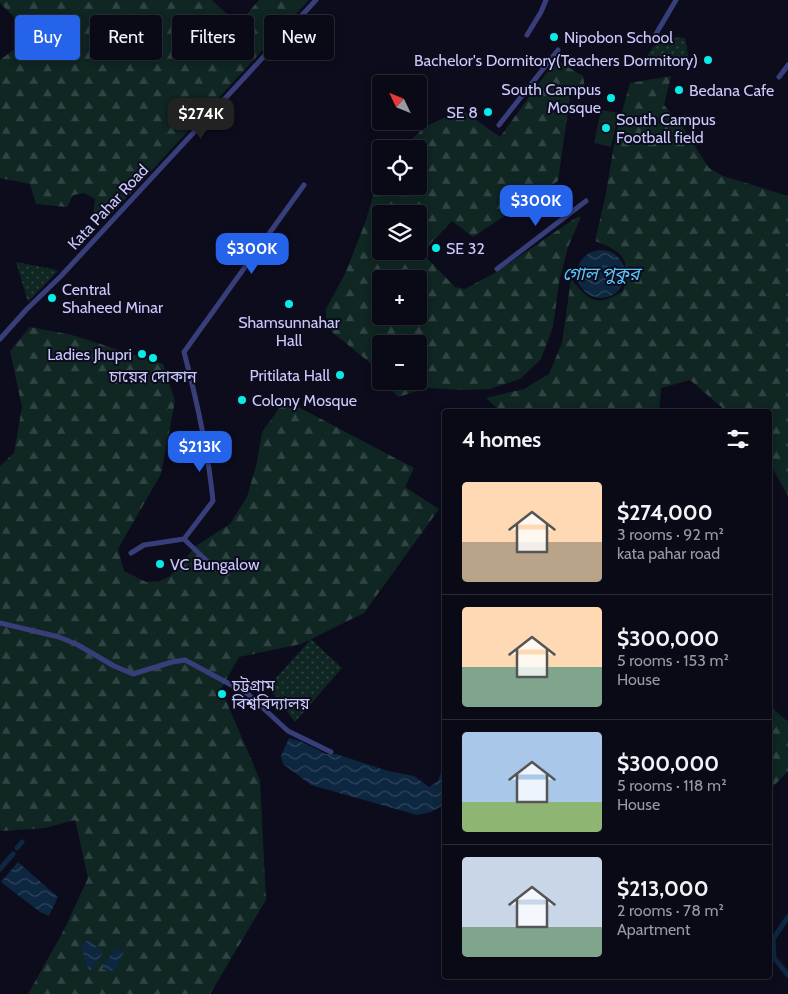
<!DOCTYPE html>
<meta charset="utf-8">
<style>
:root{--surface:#0a0916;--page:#13121f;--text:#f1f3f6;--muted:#999aa1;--line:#2a2a35;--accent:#2563eb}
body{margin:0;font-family:Cabin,"Noto Sans Bengali",sans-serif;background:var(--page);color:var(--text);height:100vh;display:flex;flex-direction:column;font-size:19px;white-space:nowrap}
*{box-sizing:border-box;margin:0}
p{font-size:16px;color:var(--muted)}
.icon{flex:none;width:28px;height:28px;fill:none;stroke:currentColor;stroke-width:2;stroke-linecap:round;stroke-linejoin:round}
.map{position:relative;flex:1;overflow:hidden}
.details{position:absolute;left:442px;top:409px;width:330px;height:570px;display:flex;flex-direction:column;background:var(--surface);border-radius:5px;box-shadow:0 2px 8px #0003,0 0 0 1px var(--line)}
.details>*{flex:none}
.guide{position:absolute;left:15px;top:15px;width:352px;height:45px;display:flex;gap:10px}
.needle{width:32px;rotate:313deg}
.fabs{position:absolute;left:372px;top:75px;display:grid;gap:10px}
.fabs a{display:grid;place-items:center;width:55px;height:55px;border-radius:5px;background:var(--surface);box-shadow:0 2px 8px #0003,0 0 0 1px var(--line);font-size:25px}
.price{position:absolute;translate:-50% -42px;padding:0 11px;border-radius:10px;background:var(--accent);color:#fff;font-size:16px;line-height:32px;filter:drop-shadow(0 1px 2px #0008)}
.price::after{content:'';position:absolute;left:50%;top:30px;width:15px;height:11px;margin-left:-8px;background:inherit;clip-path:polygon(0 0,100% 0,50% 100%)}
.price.active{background:#222;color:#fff}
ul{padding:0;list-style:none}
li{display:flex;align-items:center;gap:15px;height:125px;padding:0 20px}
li+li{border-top:1px solid var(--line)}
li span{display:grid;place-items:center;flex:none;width:140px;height:100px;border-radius:5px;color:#555}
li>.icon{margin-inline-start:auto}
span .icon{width:60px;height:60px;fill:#fffc;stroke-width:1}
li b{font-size:21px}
h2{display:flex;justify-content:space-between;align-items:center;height:60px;padding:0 20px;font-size:21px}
.pill{padding:0 18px;border-radius:5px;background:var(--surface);box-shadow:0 2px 8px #0003,0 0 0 1px var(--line);font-size:18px;line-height:45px}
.pill.active{background:var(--accent);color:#fff}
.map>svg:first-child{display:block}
.grass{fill:#0f2623}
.forest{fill:url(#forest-firs);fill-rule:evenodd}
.park{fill:url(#park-dots)}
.water{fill:url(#water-waves)}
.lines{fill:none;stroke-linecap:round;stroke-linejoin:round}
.canal{stroke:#0d2740;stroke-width:5}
.minor{stroke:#383e7a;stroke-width:5}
.poi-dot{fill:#07ece7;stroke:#0d0c1d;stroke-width:2}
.labels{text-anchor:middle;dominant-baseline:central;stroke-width:4;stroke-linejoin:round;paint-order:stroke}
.poi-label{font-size:16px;fill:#c9c9fd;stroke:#0d0c1d;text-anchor:start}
.street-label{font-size:16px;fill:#c9c9fd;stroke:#0d0c1d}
.water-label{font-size:18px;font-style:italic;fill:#5ac4fa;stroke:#0d0c1d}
</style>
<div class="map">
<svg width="788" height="994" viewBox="0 0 788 994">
<defs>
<pattern id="forest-firs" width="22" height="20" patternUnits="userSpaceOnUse" patternTransform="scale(1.25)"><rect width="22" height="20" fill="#0f2623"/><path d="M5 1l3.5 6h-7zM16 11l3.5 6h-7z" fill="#314444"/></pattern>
<pattern id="park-dots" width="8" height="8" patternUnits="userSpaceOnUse" patternTransform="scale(1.25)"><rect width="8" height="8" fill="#0f2623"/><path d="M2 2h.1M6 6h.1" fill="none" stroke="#314444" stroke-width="1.8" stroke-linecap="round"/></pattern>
<pattern id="water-waves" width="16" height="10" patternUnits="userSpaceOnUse" patternTransform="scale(1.25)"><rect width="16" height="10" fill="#0d2740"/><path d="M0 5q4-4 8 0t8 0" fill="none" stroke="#2f455c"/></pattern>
</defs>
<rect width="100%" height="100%" fill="#0d0c1d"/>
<path class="grass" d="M601,110L619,113L611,147L594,143Z"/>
<path class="forest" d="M0,0H212L238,24L259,0H309L105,221L93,216L95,199L84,193L73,195L67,207L36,204L30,184L0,178V60L31,37L23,26L0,3Z
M556,60L583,76L585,89L570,97L558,181L473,237L452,221L422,253L455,287L465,289L498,271L577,217H581L568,247L559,282L553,327L541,359L520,379L490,389L463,390L428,388L398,397L384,381H419V344H381V377L369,362L332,332L326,317V309L345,274L365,223L381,169V186H419V149H401L426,126L462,110L500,137ZM381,214H419V251H381ZM381,279H419V316H381Z
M671,76L664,105L684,129L709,168L723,176L788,196V496L770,464V411H726L690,380L661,388L659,411H500L486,398L524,389L549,374L562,343L571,279C590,302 597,307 623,291C631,259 624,252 595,241L605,198L616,134L630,83Z
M30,327L72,335L163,364L175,401L161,474L118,549L124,571L146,582L159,581L169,577L196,546L230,524L247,497L257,462L262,432L285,400L414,468L405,487L439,509L364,613L301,644L239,657L221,689L260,780L266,900L210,994H28L65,928L88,878L75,820L45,828L1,831L0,830V466L14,453L22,407L10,351Z
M770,706L788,722V771L770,790Z"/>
<path class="park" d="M669,37L685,38L690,67L671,59L643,62L653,47Z
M16,262L53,269L58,271L28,302Z
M311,639L342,668L295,722L268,687Z"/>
<path class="water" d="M577 274a24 24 0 1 1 48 0a24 24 0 1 1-48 0Z
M289,738L302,742L326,754H336L388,771L414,776L429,787L438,781L445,760V804L431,812L417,815L311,785L283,764L281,756Z
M18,862L58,897L49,916L40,912L1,882Z
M89,939L103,953L89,972L81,947Z
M116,948L124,953L121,957L118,967C111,972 108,973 101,968Z"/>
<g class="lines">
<path class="canal" d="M17,848L22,842
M0,869L13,854
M788,917L773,939L774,958L788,975"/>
<path class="minor" d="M527,35L541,12L546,0
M653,39L676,0
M779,77L788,65
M499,125L558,50
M497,269L586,201
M0,339L26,310L61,276L316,0
M184,539L211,565L227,574
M131,553L144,545L184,539L213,501C208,450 197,401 184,352L304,185
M0,623L59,637L78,645L114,666L133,674L172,662L185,660L248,694L288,731L331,752"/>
</g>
<g class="poi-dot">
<circle cx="554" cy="37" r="5"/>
<circle cx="708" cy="60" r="5"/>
<circle cx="679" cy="90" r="5"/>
<circle cx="611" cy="98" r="5"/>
<circle cx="488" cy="112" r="5"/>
<circle cx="606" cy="128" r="5"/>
<circle cx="436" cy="248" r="5"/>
<circle cx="52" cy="298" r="5"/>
<circle cx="289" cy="304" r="5"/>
<circle cx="142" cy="354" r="5"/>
<circle cx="153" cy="358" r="5"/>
<circle cx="340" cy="375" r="5"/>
<circle cx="242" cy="400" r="5"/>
<circle cx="160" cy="564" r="5"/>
<circle cx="222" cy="694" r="5"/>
</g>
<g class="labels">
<g class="poi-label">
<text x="564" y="37">Nipobon School</text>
<text x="698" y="60" text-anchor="end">Bachelor's Dormitory(Teachers Dormitory)</text>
<text x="601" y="89" text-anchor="end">South Campus<tspan x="601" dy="18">Mosque</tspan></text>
<text x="689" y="90">Bedana Cafe</text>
<text x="478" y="112" text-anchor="end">SE 8</text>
<text x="616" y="119">South Campus<tspan x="616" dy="18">Football field</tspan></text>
<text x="446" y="248">SE 32</text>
<text x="62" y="289">Central<tspan x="62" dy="18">Shaheed Minar</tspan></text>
<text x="289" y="322" text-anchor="middle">Shamsunnahar<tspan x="289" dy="18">Hall</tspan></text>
<text x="132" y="354" text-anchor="end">Ladies Jhupri</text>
<text x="330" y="375" text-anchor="end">Pritilata Hall</text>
<text x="153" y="376" text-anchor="middle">চায়ের দোকান</text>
<text x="252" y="400">Colony Mosque</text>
<text x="170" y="564">VC Bungalow</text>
<text x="232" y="685">চট্টগ্রাম<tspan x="232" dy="18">বিশ্ববিদ্যালয়</tspan></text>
</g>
<g class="street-label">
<text transform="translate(108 207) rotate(-47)">Kata Pahar Road</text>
</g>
<g class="water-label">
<text x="601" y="274">গোল পুকুর</text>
</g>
</g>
</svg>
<div class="fabs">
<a><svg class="needle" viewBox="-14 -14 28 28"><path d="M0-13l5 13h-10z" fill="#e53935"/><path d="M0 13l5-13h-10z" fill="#999aa1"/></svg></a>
<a><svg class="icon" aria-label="locate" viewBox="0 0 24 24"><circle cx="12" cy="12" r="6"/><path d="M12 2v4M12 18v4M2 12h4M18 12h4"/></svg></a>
<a><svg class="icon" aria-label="layers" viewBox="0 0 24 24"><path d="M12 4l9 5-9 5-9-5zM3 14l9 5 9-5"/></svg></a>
<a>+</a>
<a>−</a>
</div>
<b class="price active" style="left:201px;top:140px">$274K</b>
<b class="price" style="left:536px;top:227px">$300K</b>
<b class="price" style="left:252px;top:275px">$300K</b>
<b class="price" style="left:200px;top:473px">$213K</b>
<div class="guide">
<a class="pill active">Buy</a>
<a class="pill">Rent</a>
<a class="pill">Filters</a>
<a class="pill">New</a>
</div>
<section class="details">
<h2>4 homes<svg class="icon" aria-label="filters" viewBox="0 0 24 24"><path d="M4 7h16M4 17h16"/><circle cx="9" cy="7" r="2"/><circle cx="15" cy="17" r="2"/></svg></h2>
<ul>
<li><span style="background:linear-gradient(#ffd9b3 60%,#b9a48a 0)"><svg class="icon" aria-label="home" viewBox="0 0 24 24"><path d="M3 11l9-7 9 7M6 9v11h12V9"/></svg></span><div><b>$274,000</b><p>3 rooms · 92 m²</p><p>kata pahar road</p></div></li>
<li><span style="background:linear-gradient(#ffd9b3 60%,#7fa58c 0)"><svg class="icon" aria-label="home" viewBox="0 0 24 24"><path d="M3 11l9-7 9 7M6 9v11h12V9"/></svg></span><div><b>$300,000</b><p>5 rooms · 153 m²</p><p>House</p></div></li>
<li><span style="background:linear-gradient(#a9c7e8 70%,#8fb573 0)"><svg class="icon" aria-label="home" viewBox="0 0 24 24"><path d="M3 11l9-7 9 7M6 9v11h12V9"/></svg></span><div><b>$300,000</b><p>5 rooms · 118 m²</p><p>House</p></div></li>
<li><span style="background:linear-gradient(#c9d6e8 70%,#7fa58c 0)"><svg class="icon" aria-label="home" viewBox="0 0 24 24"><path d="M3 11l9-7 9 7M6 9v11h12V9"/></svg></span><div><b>$213,000</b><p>2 rooms · 78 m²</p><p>Apartment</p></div></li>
</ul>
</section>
</div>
